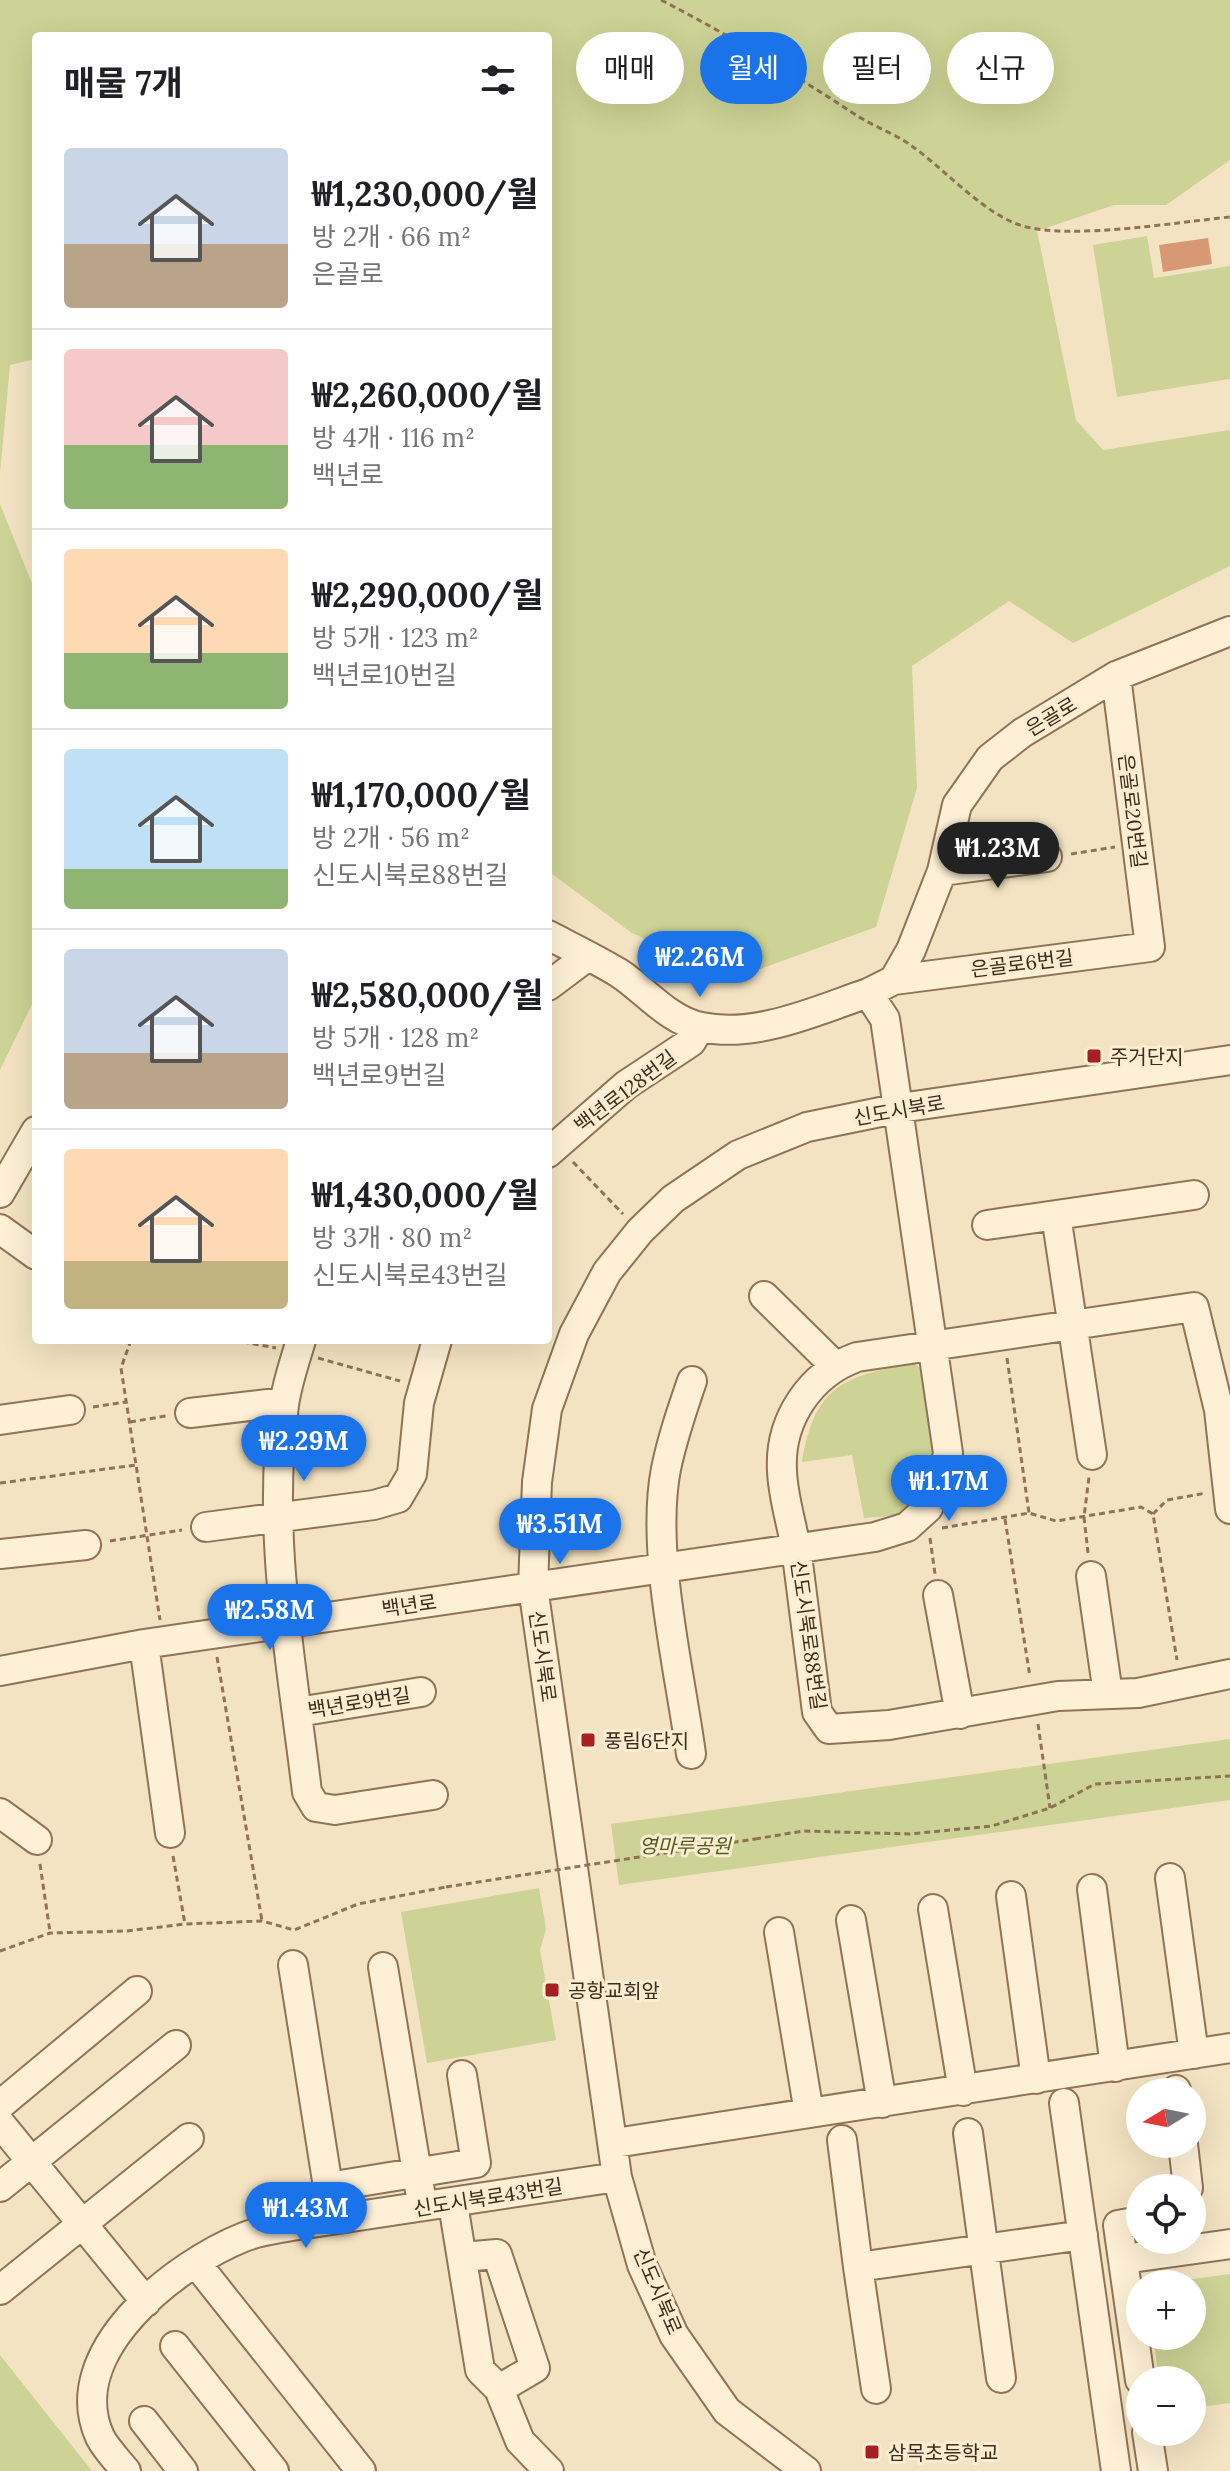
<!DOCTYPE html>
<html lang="ko">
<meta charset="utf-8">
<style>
:root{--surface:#fff;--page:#f2f2f2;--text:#202124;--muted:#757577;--line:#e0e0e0;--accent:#1a73e8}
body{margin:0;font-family:Lora,"Noto Sans KR",serif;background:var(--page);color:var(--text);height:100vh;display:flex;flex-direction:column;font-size:30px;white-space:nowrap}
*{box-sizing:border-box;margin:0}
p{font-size:26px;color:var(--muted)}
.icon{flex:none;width:44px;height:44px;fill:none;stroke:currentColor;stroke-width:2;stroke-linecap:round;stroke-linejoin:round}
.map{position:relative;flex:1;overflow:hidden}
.sheet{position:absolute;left:32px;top:32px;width:520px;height:1312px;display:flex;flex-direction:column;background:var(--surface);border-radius:8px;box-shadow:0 8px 32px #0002}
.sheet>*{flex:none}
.banner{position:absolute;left:576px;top:32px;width:534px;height:72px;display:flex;gap:16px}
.needle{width:52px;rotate:260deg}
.tools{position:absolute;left:1126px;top:2078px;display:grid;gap:16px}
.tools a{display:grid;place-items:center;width:80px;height:80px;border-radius:50%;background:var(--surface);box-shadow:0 8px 32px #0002;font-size:40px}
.price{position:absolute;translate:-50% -68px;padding:0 18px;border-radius:28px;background:var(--accent);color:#fff;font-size:26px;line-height:52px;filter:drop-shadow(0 2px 4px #0008)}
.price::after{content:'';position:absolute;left:50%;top:48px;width:24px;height:18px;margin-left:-12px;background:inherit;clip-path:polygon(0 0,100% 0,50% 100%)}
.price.current{background:#222;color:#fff}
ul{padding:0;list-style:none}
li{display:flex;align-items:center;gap:24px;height:200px;padding:0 32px}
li+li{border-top:2px solid var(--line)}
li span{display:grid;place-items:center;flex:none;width:224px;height:160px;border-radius:8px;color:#555}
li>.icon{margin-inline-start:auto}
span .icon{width:96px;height:96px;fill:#fffc;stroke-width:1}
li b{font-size:34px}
h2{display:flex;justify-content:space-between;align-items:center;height:96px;padding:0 32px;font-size:34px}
.tag{padding:0 28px;border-radius:36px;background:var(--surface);box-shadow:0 8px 32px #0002;font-size:28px;line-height:72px}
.tag.current{background:var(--accent);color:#fff}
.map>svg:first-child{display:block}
.green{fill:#cdd394}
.building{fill:#d69973}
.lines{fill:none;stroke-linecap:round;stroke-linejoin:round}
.minor-casing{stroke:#907356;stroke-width:32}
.path{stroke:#907356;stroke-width:3;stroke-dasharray:6 4;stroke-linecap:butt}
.minor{stroke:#fdf0d6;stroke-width:28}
.path-bridge{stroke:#907356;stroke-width:3;stroke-dasharray:6 4;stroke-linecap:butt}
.poi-dot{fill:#a61f23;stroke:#faedd2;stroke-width:3}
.labels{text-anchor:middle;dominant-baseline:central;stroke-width:6;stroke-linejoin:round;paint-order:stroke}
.street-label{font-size:20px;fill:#3e2c1c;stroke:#faedd2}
.poi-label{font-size:20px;fill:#3e2c1c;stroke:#faedd2;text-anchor:start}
.park-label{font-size:20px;font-style:italic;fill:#4f5d20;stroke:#faedd2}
</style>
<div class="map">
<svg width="1230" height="2471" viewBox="0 0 1230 2471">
<rect width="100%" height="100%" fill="#f3e3c2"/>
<path class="green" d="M0,0H1230V160L1166,205H1114L1037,231L1076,420L1103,450L1230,430V566L1073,643L1009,601L912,666L917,788L876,927L735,978L632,933L548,871V36H36V359L10,365L0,474Z
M1147,236L1154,278L1230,266V379L1117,397L1093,245Z
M0,504L36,593V996L0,1070Z
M913,1363L927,1373C932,1410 946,1494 901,1513C891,1517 875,1517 864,1518L852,1455L802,1462C815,1386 842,1377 913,1363Z
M1230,1739V1800L619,1885L611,1824Z
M539,1888L546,1929L540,1950L556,2040L427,2063L401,1912Z
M1230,2274V2403L1192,2408V2380H1159L1153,2336H1192V2284H1156Z
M0,2355L92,2471H0Z"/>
<path class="building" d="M1208,238L1212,264L1163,272L1159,245Z"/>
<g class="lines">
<defs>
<path id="minor" d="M942,871L1047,857
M548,935C571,947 596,959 619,973C645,990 668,1020 701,1027C756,1039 818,1010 868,993
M894,980L1150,947L1116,676
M548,986L588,956
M548,1153L626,1085L691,1042L700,1027
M0,1193L36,1131
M1056,1215L1092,1455
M987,1225L1194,1195
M0,1229L36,1255
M764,1296L834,1365
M301,1340C295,1361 287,1383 284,1405C266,1535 292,1664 307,1792L316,1807L335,1810L433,1795
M190,1413L284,1402
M0,1420L70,1410
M1230,1509L1219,1410L1194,1307L857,1357C810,1374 779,1420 782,1471C783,1499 793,1527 797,1555C804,1607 810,1660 817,1712L829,1729L889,1725L1058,1696L1138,1693L1230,1674
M206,1527L374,1505L398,1498L412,1474L419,1403L437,1340
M0,1554L86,1545
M1091,1576L1108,1694
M938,1595L960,1714
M144,1644L170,1833
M0,1671L144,1644L875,1537L907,1527L928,1508L942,1481L948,1453L885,1019L868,993L894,980L911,950L942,871L957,805L990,758L1022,733L1116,676L1230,631
M298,1712L421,1692
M691,1754C680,1672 650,1550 666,1469C672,1439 682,1410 692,1381
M0,1813L37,1840
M1170,1878L1194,2054
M1092,1889L1115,2067
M1011,1896L1036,2079
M933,1909L963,2091
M851,1920L882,2103
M779,1932L809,2113
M293,1965L328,2187L476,2163L462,2075
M383,1967L420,2191
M1176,2090V2092
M1064,2103L1116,2471
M0,2105L137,1991
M0,2123L146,2302
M968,2133L1001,2378
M842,2140L858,2267L1083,2235
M615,2143L1230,2048
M1183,2144L1188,2188
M0,2187L176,2045
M453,2204L480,2370L499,2389L520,2441L549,2471
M1140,2221L1118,2225L1140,2380
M462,2257L497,2254L535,2368L499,2389
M1124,2259L1230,2244
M196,2263L361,2471
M858,2267L876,2389
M0,2290L189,2138
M175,2346L274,2471
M144,2421L183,2471
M1147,2432L1153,2471
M126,2471C118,2461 106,2449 100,2437C61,2352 176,2264 244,2237C259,2231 276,2229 292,2226L617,2177
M806,2471L727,2411L674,2335L642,2265L617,2177L533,1587L537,1482L547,1409L574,1334L607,1272L640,1231L673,1199L738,1155L807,1127L900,1108L1230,1060"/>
</defs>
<use href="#minor" class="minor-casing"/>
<path class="path" d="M661,0C729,35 792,73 856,115C873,126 893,133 909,144C943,167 984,215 1023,226C1071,240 1178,222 1230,217
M1071,854L1115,847
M573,1162L623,1214
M131,1340L121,1368L160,1620
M233,1340L276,1348
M318,1358L400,1381
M1007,1358L1029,1513
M93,1407L125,1402
M130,1422L166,1416
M0,1483L136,1465
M1153,1514L1167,1500L1206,1493
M1005,1519L1030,1677
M942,1528L1029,1513L1056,1521L1141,1507L1153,1514L1177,1660
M930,1538L935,1574
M110,1541L182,1530
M1088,1553L1084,1517L1089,1477
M217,1657L262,1921
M1038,1724L1050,1808
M755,1839L803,1831L910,1834L992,1826L1050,1808L1095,1784L1230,1776
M173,1856L185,1924
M40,1864L50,1932
M0,1951L50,1933L127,1931L185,1924L262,1921L294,1930L358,1904L446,1887"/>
<use href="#minor" class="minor"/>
<path class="path-bridge" d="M446,1887L755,1839"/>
</g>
<g class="poi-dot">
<rect x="1086" y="1048" width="16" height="16" rx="4"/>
<rect x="580" y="1732" width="16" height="16" rx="4"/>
<rect x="544" y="1982" width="16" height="16" rx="4"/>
<rect x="864" y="2444" width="16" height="16" rx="4"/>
</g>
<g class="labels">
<g class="street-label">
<text transform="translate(1051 716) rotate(-31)">은골로</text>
<text transform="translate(1133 811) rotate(83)">은골로20번길</text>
<text transform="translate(1022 963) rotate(-7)">은골로6번길</text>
<text transform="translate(625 1091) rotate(-37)">백년로128번길</text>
<text transform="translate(899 1110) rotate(-10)">신도시북로</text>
<text transform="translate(409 1605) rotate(-8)">백년로</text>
<text transform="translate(809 1635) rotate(82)">신도시북로88번길</text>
<text transform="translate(543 1656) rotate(82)">신도시북로</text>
<text transform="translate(359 1702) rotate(-9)">백년로9번길</text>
<text transform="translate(488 2197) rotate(-9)">신도시북로43번길</text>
<text transform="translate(658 2291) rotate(67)">신도시북로</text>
</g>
<g class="poi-label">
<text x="1110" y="1056">주거단지</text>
<text x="604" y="1740">풍림6단지</text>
<text x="568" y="1990">공항교회앞</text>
<text x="888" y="2452">삼목초등학교</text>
</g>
<g class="park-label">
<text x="685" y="1845">영마루공원</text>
</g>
</g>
</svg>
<div class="tools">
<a><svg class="needle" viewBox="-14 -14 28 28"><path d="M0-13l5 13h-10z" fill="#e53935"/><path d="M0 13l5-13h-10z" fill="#757577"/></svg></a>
<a><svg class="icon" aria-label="locate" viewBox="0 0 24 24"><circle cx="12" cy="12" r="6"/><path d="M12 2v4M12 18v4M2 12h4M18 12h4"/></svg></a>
<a>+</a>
<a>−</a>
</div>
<b class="price current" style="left:998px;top:890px">₩1.23M</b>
<b class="price" style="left:700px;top:999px">₩2.26M</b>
<b class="price" style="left:304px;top:1483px">₩2.29M</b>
<b class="price" style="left:949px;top:1523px">₩1.17M</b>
<b class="price" style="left:560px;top:1566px">₩3.51M</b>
<b class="price" style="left:270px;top:1652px">₩2.58M</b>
<b class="price" style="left:306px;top:2250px">₩1.43M</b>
<div class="banner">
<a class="tag">매매</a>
<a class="tag current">월세</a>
<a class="tag">필터</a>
<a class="tag">신규</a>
</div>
<section class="sheet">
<h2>매물 7개<svg class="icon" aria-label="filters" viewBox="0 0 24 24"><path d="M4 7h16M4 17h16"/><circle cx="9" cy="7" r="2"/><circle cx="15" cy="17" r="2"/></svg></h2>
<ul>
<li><span style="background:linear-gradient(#c9d6e8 60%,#b9a48a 0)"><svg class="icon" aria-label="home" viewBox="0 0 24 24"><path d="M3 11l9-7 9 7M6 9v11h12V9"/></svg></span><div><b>₩1,230,000/월</b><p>방 2개 · 66 m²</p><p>은골로</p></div></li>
<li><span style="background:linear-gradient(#f6c9c9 60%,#8fb573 0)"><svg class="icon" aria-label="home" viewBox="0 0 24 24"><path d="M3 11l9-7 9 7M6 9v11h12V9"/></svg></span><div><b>₩2,260,000/월</b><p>방 4개 · 116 m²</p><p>백년로</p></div></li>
<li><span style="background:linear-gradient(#ffd9b3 65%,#8fb573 0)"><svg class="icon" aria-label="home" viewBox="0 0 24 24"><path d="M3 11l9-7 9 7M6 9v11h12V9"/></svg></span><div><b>₩2,290,000/월</b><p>방 5개 · 123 m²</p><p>백년로10번길</p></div></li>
<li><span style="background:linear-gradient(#bfe0f5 75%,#8fb573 0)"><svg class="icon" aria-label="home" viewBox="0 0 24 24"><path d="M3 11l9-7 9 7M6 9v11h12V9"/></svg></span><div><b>₩1,170,000/월</b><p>방 2개 · 56 m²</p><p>신도시북로88번길</p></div></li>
<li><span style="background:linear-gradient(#c9d6e8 65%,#b9a48a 0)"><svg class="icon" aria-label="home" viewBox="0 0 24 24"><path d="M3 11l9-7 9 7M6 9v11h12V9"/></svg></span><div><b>₩2,580,000/월</b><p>방 5개 · 128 m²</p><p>백년로9번길</p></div></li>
<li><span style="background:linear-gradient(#ffd9b3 70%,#c2b280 0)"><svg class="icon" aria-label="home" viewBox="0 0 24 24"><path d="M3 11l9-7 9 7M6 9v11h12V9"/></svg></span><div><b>₩1,430,000/월</b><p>방 3개 · 80 m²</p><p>신도시북로43번길</p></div></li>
</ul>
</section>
</div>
